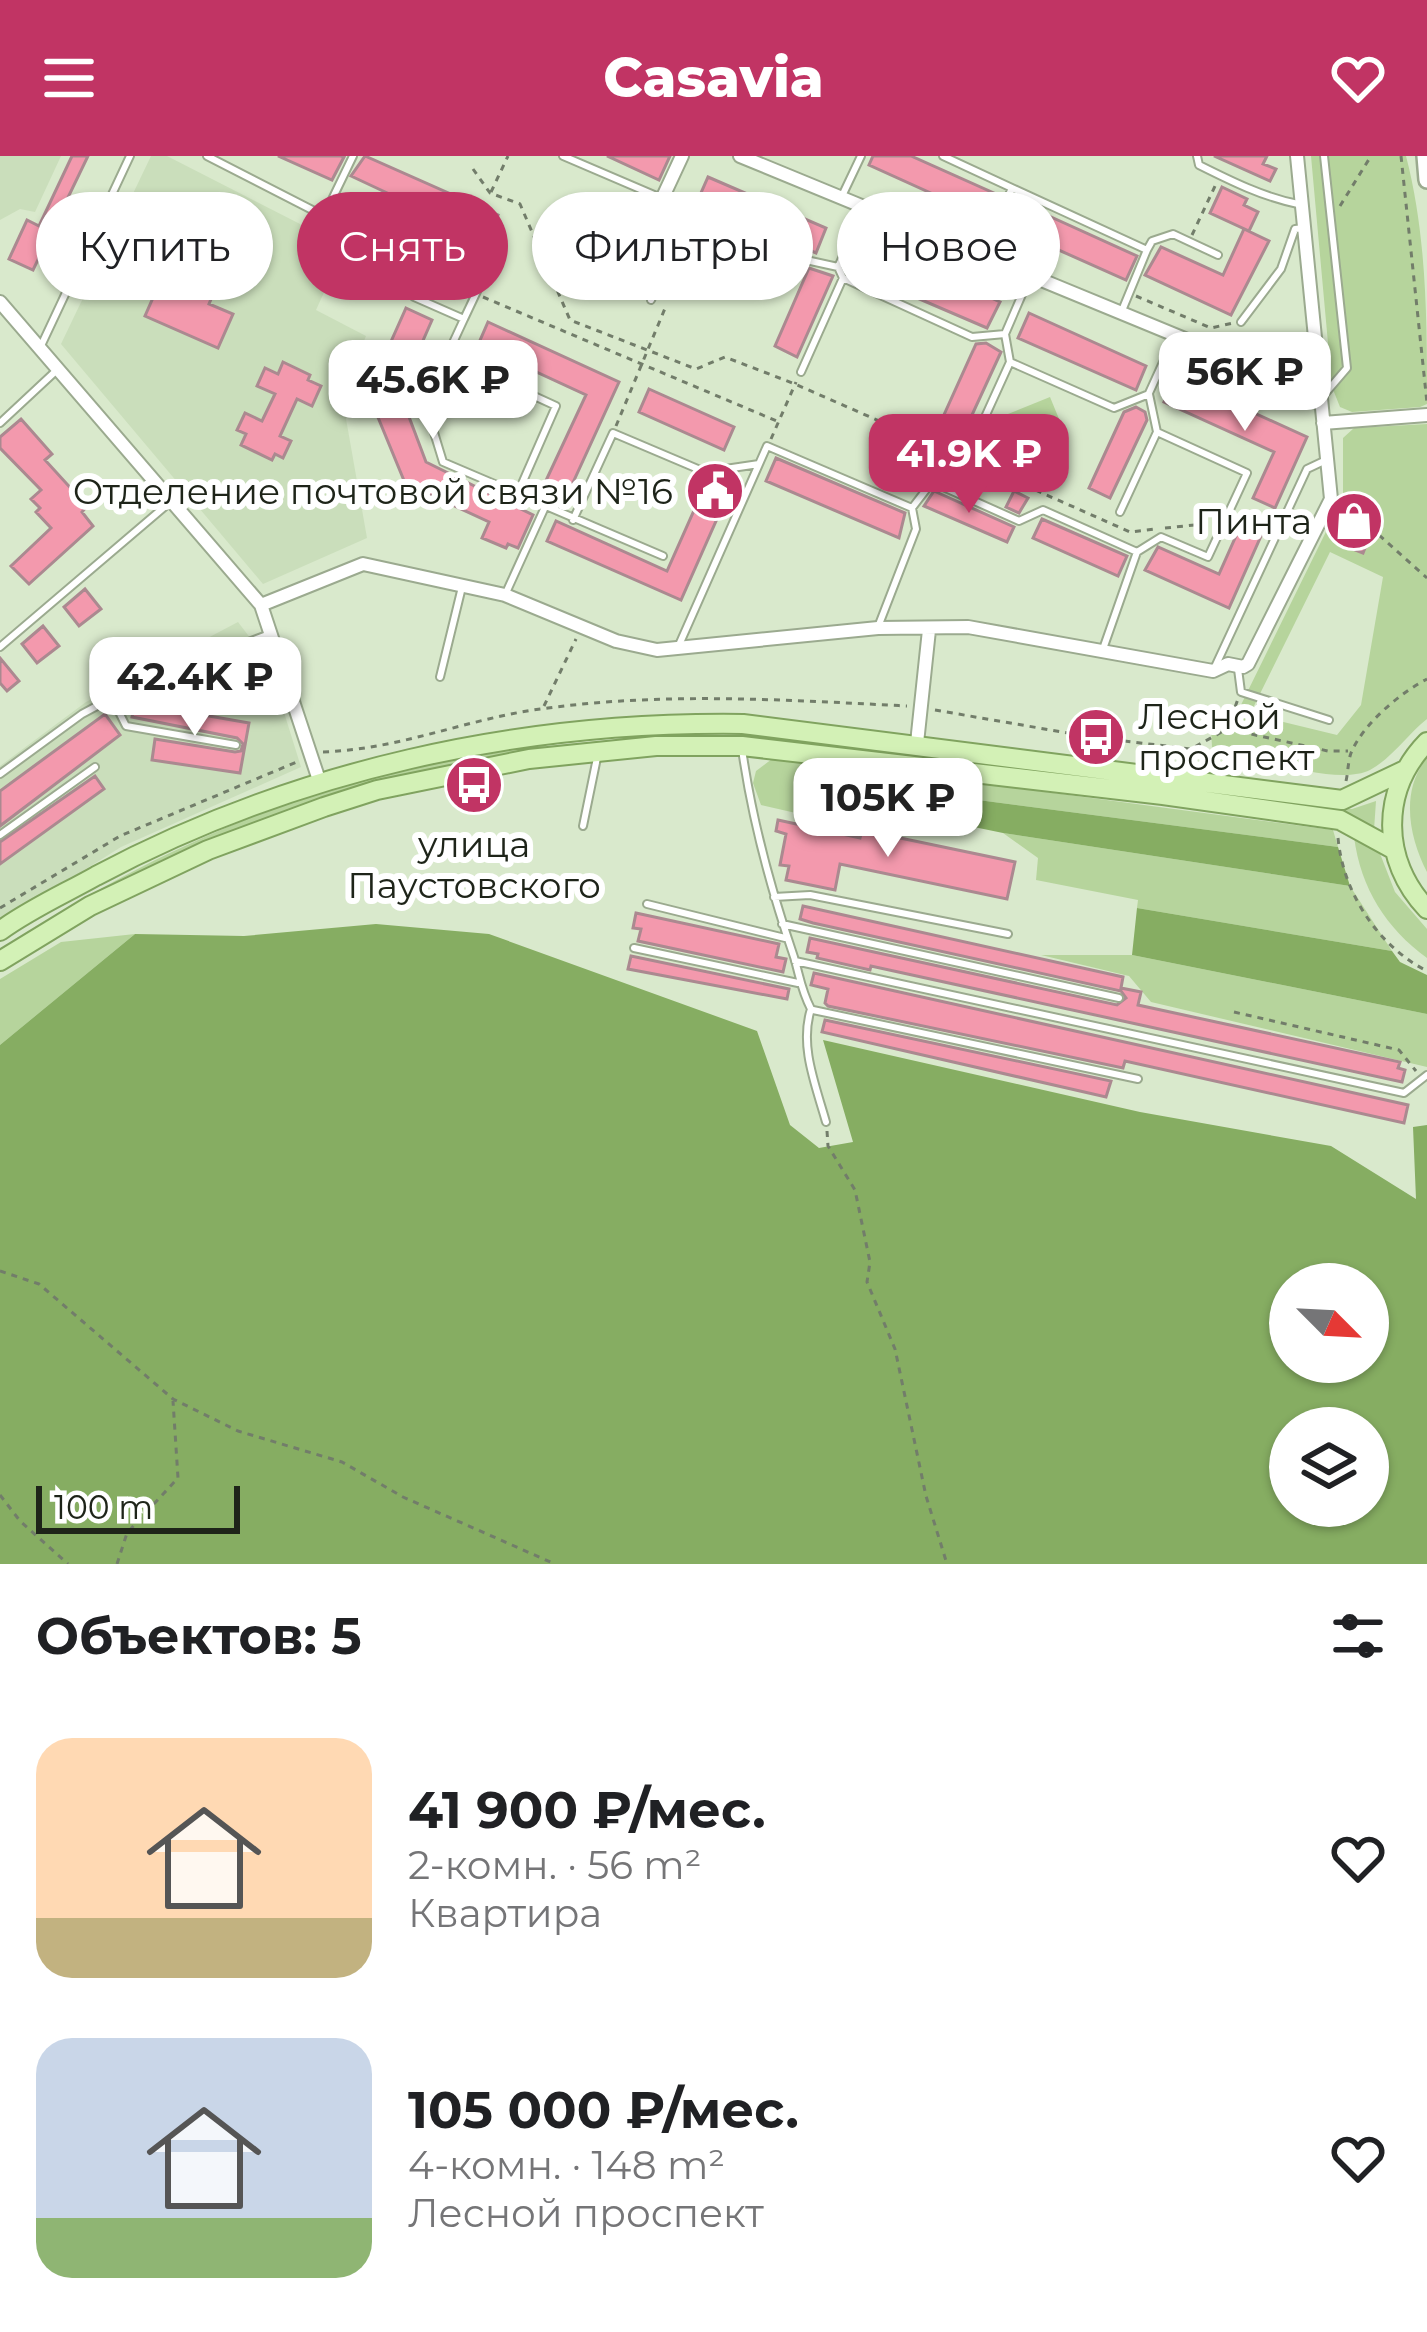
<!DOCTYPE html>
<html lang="ru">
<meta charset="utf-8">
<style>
:root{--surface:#fff;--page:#f2f2f2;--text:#202124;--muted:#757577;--accent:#c13464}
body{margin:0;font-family:Montserrat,sans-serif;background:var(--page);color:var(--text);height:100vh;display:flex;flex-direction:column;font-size:45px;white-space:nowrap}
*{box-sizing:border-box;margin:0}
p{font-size:39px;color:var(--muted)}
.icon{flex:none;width:66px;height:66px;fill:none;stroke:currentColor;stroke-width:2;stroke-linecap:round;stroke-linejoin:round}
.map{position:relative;height:1408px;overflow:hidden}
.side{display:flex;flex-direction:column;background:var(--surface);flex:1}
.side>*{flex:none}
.banner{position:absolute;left:36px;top:36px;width:1356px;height:108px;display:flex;gap:24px}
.needle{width:78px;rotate:114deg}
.tools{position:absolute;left:1269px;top:1107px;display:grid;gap:24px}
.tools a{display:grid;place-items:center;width:120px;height:120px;border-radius:50%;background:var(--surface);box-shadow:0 3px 9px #0004;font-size:60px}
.scale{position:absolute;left:36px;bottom:30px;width:204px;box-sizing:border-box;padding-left:12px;border:6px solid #1e2419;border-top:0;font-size:33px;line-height:42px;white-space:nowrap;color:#1e2419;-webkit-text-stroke:9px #fff;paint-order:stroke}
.price{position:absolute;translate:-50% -102px;padding:0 27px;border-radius:24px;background:#fff;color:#222;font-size:39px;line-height:78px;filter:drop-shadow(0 3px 6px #0008)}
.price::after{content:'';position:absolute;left:50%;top:72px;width:36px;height:27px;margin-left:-18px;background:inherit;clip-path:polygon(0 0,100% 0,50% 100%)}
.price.current{background:var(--accent);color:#fff}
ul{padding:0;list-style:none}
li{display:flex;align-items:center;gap:36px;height:300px;padding:0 36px}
li span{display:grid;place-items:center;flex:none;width:336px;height:240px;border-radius:36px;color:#555}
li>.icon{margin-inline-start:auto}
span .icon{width:144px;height:144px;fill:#fffc;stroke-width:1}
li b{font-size:51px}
h2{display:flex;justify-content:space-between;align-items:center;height:144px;padding:0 36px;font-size:51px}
.chip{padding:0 42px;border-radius:54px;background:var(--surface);box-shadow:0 3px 9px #0004;font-size:42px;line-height:108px}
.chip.current{background:var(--accent);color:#fff}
header{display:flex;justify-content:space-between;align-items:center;height:156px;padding:0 36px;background:var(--accent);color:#fff;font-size:54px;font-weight:800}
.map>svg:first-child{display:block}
.built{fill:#cadebb}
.green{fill:#b6d49c;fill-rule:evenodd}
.forest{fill:#86ad62;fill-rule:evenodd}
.building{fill:#f399ad;stroke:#ab8990;stroke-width:3}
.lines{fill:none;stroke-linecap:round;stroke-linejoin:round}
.service-casing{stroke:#9baa8f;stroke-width:10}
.minor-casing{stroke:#9baa8f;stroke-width:16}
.tertiary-casing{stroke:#9baa8f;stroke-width:20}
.primary-casing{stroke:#80a35f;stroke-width:22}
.path{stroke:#727d6a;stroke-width:3;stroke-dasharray:6 6;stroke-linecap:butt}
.service{stroke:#fff;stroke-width:6}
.minor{stroke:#fff;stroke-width:12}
.tertiary{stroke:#fff;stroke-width:15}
.primary{stroke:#d3f1b6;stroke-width:18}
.labels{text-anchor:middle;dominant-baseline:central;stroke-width:12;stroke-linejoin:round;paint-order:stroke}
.poi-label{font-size:36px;fill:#1e2419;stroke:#fff;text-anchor:end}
</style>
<header><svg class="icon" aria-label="menu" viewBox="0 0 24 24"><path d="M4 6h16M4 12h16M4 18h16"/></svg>Casavia<svg class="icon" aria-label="heart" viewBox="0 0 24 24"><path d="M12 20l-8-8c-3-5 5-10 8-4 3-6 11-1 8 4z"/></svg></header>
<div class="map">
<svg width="1427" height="1408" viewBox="0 0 1427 1408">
<rect width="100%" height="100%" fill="#d9e9cc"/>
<path class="built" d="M0,0H61L35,56L20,53L0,64Z
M151,0H167L300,68L326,132L316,154L366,180L342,240L367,382L263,428L61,188Z
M238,466L268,505L301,611L121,691L0,767V610L86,546Z"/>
<path class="green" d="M1311,0H1406C1427,81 1427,165 1427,248L1420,251L1352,256L1340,251L1332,231Z
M1050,241L1066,280L1024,298L1008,258Z
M1427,268V563C1408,578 1392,602 1370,614C1336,631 1250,600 1212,591L1211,573L1238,555L1343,341V282L1354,272ZM1330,396L1383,421L1361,549L1337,579L1250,558Z
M714,579V583L385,623L325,641L201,689L0,796C106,721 245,655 370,622C482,593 599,582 714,579Z
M768,580L1352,653L1376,645L1374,674L1349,659L904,598L769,586Z
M776,600L1333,674L1338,691L879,631L877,651H854L848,669L761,649L753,627L756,615Z
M1427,602V716C1409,681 1400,635 1427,602Z
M1003,677L1350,730L1392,795L1137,752L1138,744L1036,724L1038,702Z
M1354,681L1379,695L1395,736L1427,773V802C1386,772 1361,733 1354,681Z
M135,778L0,889V823L61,786Z
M1041,799H1132L1427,858V911L1151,846L1129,820Z"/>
<path class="forest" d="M879,631L1338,691L1350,730L1003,677L877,651Z
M1137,752L1392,795L1400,806L1427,819V858L1132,799Z
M376,768L489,778L757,875L790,969L819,992L853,986L823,884L1140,956L1331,990L1416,1043L1413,971L1427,969V1408H0V889L135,778L244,780ZM1290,1128H1368V1206H1290ZM1368,1272V1350H1290V1272Z"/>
<path class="building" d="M72,0H88L33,114L9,103L27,64L39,70Z
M278,0H341L344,1L332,24Z
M365,0L498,59L465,130L445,121L466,74L351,20Z
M607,0H670L659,24Z
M873,0H911L996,38L986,62L869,9Z
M1214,0H1267L1263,8L1276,13L1270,25Z
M708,21L826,72L816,97L697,46Z
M1222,31L1247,43L1244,49L1258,56L1249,75L1210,57Z
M1018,46L1137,100L1126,124L1007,71Z
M653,49L678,57L642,137L619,126Z
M187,65L261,97L246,131L221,120L209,148L233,158L218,192L145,160L160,126L182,135L194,108L172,98Z
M1244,73L1269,85L1231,159L1145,119L1161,91L1223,119Z
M881,92L1000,146L987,172L868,121Z
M809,112L833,120L797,201L775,190Z
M406,152L432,164L400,237L426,306L533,359L518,392L508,388L506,392L482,382L489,366L405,327L368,237Z
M1029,157L1146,210L1136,234L1018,182Z
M488,166L619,226L565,344L542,333L586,239L478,189Z
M986,187L1001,196L966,272L943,261L976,188Z
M283,206L310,219L308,224L321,230L312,250L297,243L280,280L291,285L283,302L275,298L272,304L241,289L246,278L237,274L245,257L262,265L275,238L257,230L265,212L278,218Z
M1175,221L1307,281L1275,352L1253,342L1274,296L1164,246Z
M649,233L734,271L724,294L639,256Z
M1136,251L1145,256L1147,264L1110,342L1089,332L1124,256Z
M21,263L52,298L45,304L87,350L82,356L93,370L29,428L11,410L51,372L36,356L40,352L31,343L41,334L0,292V281Z
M776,302L905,357L899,382L766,325Z
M716,322L732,329L681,444L547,385L556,365L667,415L708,323Z
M934,335L1014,371L1007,386L924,350Z
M1014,335L1028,342L1019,357L1006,351Z
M1042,363L1127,400L1118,420L1033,382Z
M1344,369L1370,379L1363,397L1337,387Z
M1240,371L1261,380L1229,452L1145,414L1158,391L1219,418Z
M85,433L101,453L79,470L64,451Z
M43,470L59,490L37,507L22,488Z
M0,502L19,525L7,535L0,527Z
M135,547L249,567L240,617L152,604L155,583L235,596L241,595L243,588L237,582L132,561Z
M105,558L120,579L0,670V635Z
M95,620L104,633L0,708V686Z
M778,664L860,682L862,674L1015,706L1007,743L840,708L835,734L786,724L789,710L780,709L786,678L776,675Z
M803,750L1123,821L1121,832L1141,836L1138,849L1400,906L1398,912L1405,914L1402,926L871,810L870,814L817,802L818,798L807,796L810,782L1117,849L1126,842L1121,835L813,767L800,763Z
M636,757L779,788L776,801L786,803L783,816L638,785L641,773L633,772Z
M631,800L789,833L787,843L628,813Z
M814,817L1408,949L1404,967L1125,905L1123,912L828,850L825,847L828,833L811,829Z
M825,864L1111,925L1106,941L822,876Z"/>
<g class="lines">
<defs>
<path id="service" d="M207,0L324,60L353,0
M563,0L806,104L838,111
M943,0L1012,32
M1197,0L1199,9C1231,25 1263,41 1298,48
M842,40L861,0
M330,48L434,97L414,141L464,163L425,247L443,306L663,400
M983,97L1012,32L1147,94L1152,85L1173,78L1218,99
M843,122L972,181L1005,178L1010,206L1114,252L1149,238L1157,276L1247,317L1208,401L1161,381L1137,396L1043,354L1019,365L932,326L912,352
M651,144L691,56
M1121,157L1147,94
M464,163L496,95
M1241,166L1281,113L1295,73L1304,72
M1005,178L1030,120
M40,192L130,0
M447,200L556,250L517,339
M801,216L843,122L838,111L865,52
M1149,237L1175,180
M1323,240L1347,212L1324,0
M0,267L58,213
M970,294L1010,206
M1120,356L1157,276
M573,364L613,277L705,316L759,308
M505,439L545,351
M679,489L767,290L912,352L916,373L878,471
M0,491L169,347
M1103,493L1137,396
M1214,513L1307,313L1324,305
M1238,513L1241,536L1329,564
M440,521L462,431
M112,542L126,570L236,589
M742,593C752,664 771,734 794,801C800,821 801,834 811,853C799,890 816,930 826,966
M0,618L82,558L138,528L267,479
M583,670L598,597
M0,679L95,611
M774,741L810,739L1008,778
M647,748L785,782
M782,768L1119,842
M634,792L798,827
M795,805L1404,937L1427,919
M813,854L1138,923"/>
<path id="minor" d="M740,0L1209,193L1247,201L1317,207
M662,43L682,0
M0,146L261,449L320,627
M1323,267L1427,259
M261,449L363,408L505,439L616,485L657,494L878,472L968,471L1213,515L1228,508L1243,511L1248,508L1331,343L1297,0
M917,587L929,474"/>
<path id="tertiary" d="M1425,0L1427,24"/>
<path id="primary" d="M1427,586C1380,634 1381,705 1427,753
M0,775C30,753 64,738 96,720C295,614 518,565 743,568L1342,644L1405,614
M0,805L90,750L208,694L324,651L377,634L529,603L656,590H742L1163,639L1340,664L1393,693"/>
</defs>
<use href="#service" class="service-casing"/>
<use href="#minor" class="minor-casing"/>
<use href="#tertiary" class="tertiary-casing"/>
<use href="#primary" class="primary-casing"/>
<path class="path" d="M1401,0L1427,247
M473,13L490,37L520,48L570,164L696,213L725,201L795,228L961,301
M491,36L508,0
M1340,50L1371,0
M1192,79L1216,28
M552,120L638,41
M1136,140L1211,172L1233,167
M483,141L779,266
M616,270L666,150
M771,283L796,226
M970,305L1130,376L1155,373
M1341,350L1369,370L1427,422
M1238,362L1268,375
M1165,372L1215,367
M544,550L576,483
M935,554L1091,581L1191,593L1227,573L1238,543
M1228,573L1328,595H1348
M323,596C403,593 471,561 548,552C667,536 787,544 907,550
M1346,625C1348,617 1348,605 1351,597C1363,568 1400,537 1427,523
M1338,682C1343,737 1378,790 1427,815
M0,752L120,680L299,605
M1234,856L1399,894L1416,915
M827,975L828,990L855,1034L870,1106L867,1126L895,1193L926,1340L947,1408
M0,1115L39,1128L173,1243L238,1275L342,1306L403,1341L555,1408
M0,1339L20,1365L68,1408
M117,1408L127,1377L178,1322L173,1245"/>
<use href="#service" class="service"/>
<use href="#minor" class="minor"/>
<use href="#tertiary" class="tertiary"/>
<use href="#primary" class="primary"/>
</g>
<defs>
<symbol id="civic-disc" viewBox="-11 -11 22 22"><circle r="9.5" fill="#c13464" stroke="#fff"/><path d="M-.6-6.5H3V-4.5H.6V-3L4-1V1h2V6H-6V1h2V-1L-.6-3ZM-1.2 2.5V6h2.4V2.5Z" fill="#fff"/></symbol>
<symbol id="shop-disc" viewBox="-11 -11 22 22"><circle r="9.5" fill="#c13464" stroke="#fff"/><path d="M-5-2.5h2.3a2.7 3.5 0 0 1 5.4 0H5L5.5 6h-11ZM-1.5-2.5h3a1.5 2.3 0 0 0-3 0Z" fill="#fff"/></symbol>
<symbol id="bus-disc" viewBox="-11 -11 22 22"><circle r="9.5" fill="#c13464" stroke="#fff"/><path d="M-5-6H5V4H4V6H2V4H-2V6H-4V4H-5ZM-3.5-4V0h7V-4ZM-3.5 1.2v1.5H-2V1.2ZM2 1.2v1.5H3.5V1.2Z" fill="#fff"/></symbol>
</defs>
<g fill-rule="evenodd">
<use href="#civic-disc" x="682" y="302" width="66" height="66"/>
<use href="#shop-disc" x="1321" y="332" width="66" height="66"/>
<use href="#bus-disc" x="1063" y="548" width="66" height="66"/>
<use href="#bus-disc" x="441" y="596" width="66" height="66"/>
</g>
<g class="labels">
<g class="poi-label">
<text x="673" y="335">Отделение почтовой связи №16</text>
<text x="1312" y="365">Пинта</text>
<text x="1138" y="560" text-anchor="start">Лесной<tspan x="1138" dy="41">проспект</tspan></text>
<text x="474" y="688" text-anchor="middle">улица<tspan x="474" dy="41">Паустовского</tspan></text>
</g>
</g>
</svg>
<div class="tools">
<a><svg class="needle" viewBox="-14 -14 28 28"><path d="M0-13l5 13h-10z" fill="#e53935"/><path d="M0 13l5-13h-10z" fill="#757577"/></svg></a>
<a><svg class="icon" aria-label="layers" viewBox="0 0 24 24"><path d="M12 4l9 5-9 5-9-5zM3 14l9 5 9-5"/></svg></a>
</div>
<div class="scale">100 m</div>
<b class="price" style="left:1245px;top:278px">56K ₽</b>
<b class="price" style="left:433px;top:286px">45.6K ₽</b>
<b class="price current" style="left:969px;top:360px">41.9K ₽</b>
<b class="price" style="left:195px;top:583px">42.4K ₽</b>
<b class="price" style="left:888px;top:704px">105K ₽</b>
<div class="banner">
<a class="chip">Купить</a>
<a class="chip current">Снять</a>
<a class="chip">Фильтры</a>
<a class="chip">Новое</a>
</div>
</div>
<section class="side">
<h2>Объектов: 5<svg class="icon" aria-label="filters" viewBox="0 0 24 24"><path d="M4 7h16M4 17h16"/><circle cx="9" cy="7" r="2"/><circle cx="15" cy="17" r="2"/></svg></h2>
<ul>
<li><span style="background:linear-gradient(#ffd9b3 75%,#c2b280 0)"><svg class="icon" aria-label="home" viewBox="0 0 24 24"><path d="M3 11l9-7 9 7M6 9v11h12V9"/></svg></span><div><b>41 900 ₽/мес.</b><p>2-комн. · 56 m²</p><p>Квартира</p></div><svg class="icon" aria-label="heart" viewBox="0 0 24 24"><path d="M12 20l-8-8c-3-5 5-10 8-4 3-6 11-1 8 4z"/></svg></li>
<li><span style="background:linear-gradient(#c9d6e8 75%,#8fb573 0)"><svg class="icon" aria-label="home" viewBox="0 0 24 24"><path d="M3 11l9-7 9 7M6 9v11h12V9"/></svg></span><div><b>105 000 ₽/мес.</b><p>4-комн. · 148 m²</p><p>Лесной проспект</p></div><svg class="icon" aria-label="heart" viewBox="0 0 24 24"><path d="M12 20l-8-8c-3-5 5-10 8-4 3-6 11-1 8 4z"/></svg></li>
</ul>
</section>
